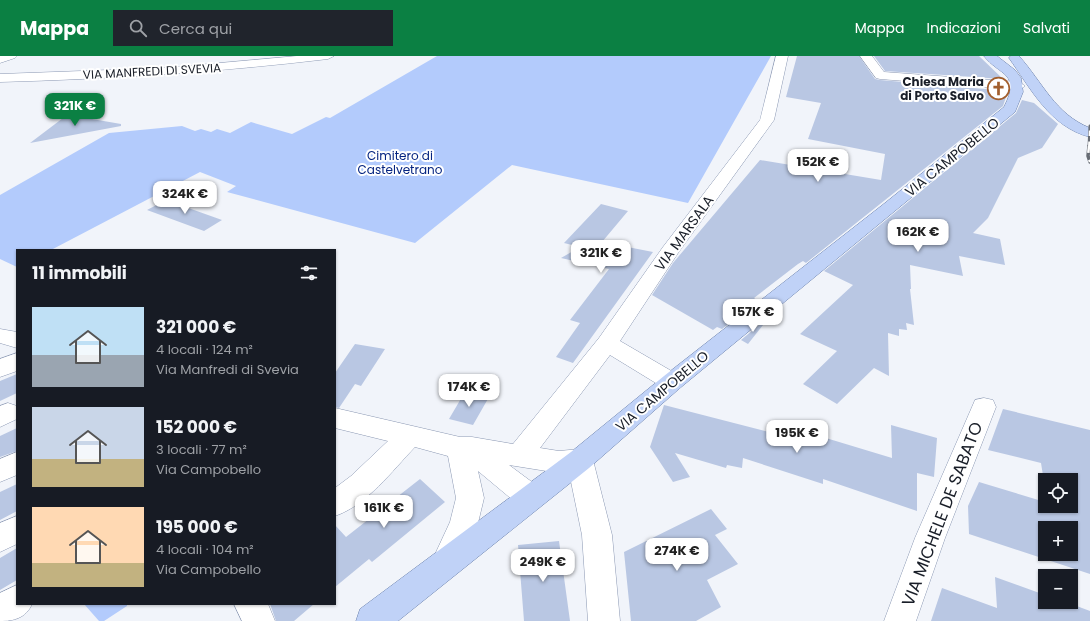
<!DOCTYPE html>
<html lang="it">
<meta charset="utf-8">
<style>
:root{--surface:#171b24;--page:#20242c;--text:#f1f3f6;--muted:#9ea1a6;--accent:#0b8043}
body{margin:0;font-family:Poppins,sans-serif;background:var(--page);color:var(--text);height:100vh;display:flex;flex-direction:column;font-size:15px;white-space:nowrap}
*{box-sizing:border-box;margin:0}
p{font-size:13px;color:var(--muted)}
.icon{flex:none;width:22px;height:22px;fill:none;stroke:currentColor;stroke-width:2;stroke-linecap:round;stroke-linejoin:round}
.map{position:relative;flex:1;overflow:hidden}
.drawer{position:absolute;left:16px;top:193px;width:320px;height:356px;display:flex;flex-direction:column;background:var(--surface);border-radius:0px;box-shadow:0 1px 3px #0004}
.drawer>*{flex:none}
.buttons{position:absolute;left:1038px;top:417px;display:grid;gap:8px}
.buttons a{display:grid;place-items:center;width:40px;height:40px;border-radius:0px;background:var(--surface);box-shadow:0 1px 3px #0004;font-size:20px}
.price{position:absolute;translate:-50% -34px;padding:0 9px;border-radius:8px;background:#fff;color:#222;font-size:13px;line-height:26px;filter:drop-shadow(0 1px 2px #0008)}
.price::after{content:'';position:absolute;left:50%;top:24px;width:12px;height:9px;margin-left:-6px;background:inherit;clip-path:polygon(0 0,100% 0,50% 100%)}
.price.on{background:var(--accent);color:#fff}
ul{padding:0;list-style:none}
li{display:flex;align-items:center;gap:12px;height:100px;padding:0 16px}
li span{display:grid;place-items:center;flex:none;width:112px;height:80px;border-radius:0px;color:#555}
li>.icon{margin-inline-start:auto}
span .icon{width:48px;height:48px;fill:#fffc;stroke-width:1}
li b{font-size:17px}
h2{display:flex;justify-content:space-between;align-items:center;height:48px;padding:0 16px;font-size:17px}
header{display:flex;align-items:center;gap:24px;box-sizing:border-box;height:56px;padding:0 20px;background:var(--accent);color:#fff}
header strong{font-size:19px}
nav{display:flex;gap:22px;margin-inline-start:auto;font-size:14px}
.search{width:280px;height:36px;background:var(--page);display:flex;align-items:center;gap:10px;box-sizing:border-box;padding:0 14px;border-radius:0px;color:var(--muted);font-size:15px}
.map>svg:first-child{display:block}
.green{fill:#b3cbfc}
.building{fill:#b9c7e3;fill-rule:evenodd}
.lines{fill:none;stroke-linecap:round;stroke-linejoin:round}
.minor-casing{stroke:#8b98b3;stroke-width:1}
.major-casing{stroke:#6a80ab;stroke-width:1}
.minor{fill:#fff;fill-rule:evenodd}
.major{fill:#c0d2f7;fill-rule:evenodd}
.rail-far1-casing{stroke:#676c74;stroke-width:3}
.rail-casing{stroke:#676c74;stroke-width:3.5}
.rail-far1{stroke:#fff;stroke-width:2;stroke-dasharray:5.5;stroke-linecap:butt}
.rail{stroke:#fff;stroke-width:2.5;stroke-dasharray:7;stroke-linecap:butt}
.labels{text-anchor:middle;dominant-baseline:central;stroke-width:4;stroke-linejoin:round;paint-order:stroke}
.far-street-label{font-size:12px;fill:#191e28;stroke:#fff}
.far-poi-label{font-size:12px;font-weight:bold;fill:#191e28;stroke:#fff;text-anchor:end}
.far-park-label{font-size:12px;fill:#052480;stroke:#fff}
.street-label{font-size:14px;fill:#191e28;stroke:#fff}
.near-street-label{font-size:17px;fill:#191e28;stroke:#fff}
</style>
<header>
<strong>Mappa</strong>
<div class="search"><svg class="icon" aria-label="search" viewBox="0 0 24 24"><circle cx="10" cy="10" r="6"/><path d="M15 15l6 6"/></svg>Cerca qui</div>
<nav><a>Mappa</a><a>Indicazioni</a><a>Salvati</a></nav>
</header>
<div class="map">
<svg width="1090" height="565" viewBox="0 0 1090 565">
<rect width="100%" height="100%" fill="#f1f4fa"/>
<path class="green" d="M437,0H771L688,147L512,109L415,187L227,136L236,130L200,116L51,194H17V211L0,203V139L109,77L182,70L195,75L201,73L211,76L217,73L230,77L251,66L292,78L326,61L330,62Z
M84,548H127V550L104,565H99Z"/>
<path class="building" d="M797,0H859L875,23L880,24L1008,35L1003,50L806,207L803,205L798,208L772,228L754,242L758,245L722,273L717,271L713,274L652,239L673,207L760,104L881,124L885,98L808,83L821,47L786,41Z
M874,0H979L1003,23L885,15Z
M1022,44L1034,47L1058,68L1042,92L1018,102L988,162L973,177L1000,183L1005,209L959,200L963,220L910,209L911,233H910L914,269L906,267L907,274L899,273V280L888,277L889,320L874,312L837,348L803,328L837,295L800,278L853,229L824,215L1016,57Z
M67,59H101L92,63L121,68V70L30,87Z
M166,144L222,164L204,175L147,154Z
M601,148L628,155L602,186L653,196L573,307L556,301L580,267L570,264L609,213L561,202L580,191L564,187Z
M771,259L748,288L741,284Z
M355,288L385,293L361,330L355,328L339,352L335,351V317Z
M17,318V337L0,345V325Z
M466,334L489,341L473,369L449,363Z
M664,349L777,378L773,366L892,402L891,369L937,382L934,421L917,417V455L823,423V428L743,402L742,412L727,409L726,412L675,397L690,421L673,426L650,391Z
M1003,353L1090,374V518L969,478L968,450L979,426L1045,446V450H1071V424H1045V432L1041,407L988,394ZM1045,472H1071V498H1045Z
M17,372V395L0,401V380Z
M420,423L445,446L372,506L369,503L335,531V469L346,481Z
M17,428V455L0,464V436Z
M711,453L727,473L715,479L738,508L707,524L721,551L696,565H631L624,496Z
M559,485L570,565H524L518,489Z
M17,492V524L0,534V502Z
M995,521L1045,539V546H1066L1090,555V565H931L942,532L997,552Z
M270,548H314L294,565H276Z"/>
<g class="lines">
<defs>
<path id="minor" d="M0,0H17L15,2L0,7Z
M297,0H334L328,3C219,16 110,23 0,26V18L164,12Z
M776,0H788L774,64L678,197L620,285L680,320L684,326L680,332L672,335L664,332L610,299L540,392L559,395L580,393L589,396L593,404L612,479L620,565H588L582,479L569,416L559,417L509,409L540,432L544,441L540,450L530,453L520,450L478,415L484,442L478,467L457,517L446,521L435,517L431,507L450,466L456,442L448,400L415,391C392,415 367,449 335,460V432L351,420L388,385L335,372V352L460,381H472L513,388L599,282L663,191L760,64Z
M860,0H872L884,16L1019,26L1025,30L1019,34L880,23L876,22Z
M0,273L17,276V292L0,287Z
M17,297V315L0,321V303Z
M984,342L993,344L996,351L945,482L916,565H884L915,482L972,351L975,344Z
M8,347L17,350V363L0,371V350Z
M17,396V419L0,426V403Z
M17,460V488L0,496V467Z
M17,529V548H32C26,562 14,565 0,565V537Z
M234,548H268L275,565H242Z"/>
<path id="major" d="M984,0H997L1015,14L1021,22L1023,36L1015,56L680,332L589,412L398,565H356L360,553L571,396L664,320L885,147L1004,51C1022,16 999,20 984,0Z
M1011,0H1019C1043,27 1055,58 1090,72V81C1050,71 1031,33 1009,2Z"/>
</defs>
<use href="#minor" class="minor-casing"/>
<use href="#major" class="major-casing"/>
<use href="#minor" class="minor"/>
<use href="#major" class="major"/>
<defs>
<path id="rail-far1" d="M1089,91L1090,70"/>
<path id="rail" d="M1089,90L1088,100L1090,106"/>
</defs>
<use href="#rail-far1" class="rail-far1-casing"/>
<use href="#rail" class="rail-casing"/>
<use href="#rail-far1" class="rail-far1"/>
<use href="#rail" class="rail"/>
</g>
<defs>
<symbol id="church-ring" viewBox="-11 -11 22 22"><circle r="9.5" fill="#fff" stroke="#a25f2e" stroke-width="1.5"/><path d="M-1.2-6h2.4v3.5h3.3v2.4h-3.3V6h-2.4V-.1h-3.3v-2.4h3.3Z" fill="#a25f2e"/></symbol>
</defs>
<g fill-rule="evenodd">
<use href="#church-ring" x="986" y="20" width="25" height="25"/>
</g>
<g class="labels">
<g class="far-street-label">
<text transform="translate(152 15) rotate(-3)">VIA MANFREDI DI SVEVIA</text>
</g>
<g class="far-poi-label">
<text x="984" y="25">Chiesa Maria<tspan x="984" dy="14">di Porto Salvo</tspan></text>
</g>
<g class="far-park-label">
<text x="400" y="99">Cimitero di<tspan x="400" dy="14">Castelvetrano</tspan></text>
</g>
<g class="street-label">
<text transform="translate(952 101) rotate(-39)">VIA CAMPOBELLO</text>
<text transform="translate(684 177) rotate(-54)">VIA MARSALA</text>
<text transform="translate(662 335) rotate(-40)">VIA CAMPOBELLO</text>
</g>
<g class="near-street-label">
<text transform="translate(942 458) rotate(-69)">VIA MICHELE DE SABATO</text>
</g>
</g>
</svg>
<div class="buttons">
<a><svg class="icon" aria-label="locate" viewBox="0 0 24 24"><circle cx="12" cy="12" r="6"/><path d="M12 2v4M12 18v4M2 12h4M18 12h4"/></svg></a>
<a>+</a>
<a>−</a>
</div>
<b class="price on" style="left:75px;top:71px">321K €</b>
<b class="price" style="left:818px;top:127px">152K €</b>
<b class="price" style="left:185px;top:159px">324K €</b>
<b class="price" style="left:918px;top:197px">162K €</b>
<b class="price" style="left:601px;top:218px">321K €</b>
<b class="price" style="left:753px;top:277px">157K €</b>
<b class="price" style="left:469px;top:352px">174K €</b>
<b class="price" style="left:797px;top:398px">195K €</b>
<b class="price" style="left:384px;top:473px">161K €</b>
<b class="price" style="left:677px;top:516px">274K €</b>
<b class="price" style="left:543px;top:527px">249K €</b>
<section class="drawer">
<h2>11 immobili<svg class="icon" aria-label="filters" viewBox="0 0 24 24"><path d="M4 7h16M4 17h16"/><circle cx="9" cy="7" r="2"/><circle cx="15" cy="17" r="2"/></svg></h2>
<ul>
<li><span style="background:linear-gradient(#bfe0f5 60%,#9aa5b1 0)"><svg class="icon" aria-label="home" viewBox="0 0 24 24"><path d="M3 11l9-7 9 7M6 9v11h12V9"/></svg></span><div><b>321 000 €</b><p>4 locali · 124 m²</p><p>Via Manfredi di Svevia</p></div></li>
<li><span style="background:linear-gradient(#c9d6e8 65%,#c2b280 0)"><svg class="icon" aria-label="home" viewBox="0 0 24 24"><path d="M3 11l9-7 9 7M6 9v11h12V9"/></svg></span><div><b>152 000 €</b><p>3 locali · 77 m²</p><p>Via Campobello</p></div></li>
<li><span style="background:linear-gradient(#ffd9b3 70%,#c2b280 0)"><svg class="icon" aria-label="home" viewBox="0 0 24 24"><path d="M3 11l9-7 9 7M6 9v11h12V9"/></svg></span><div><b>195 000 €</b><p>4 locali · 104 m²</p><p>Via Campobello</p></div></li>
</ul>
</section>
</div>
